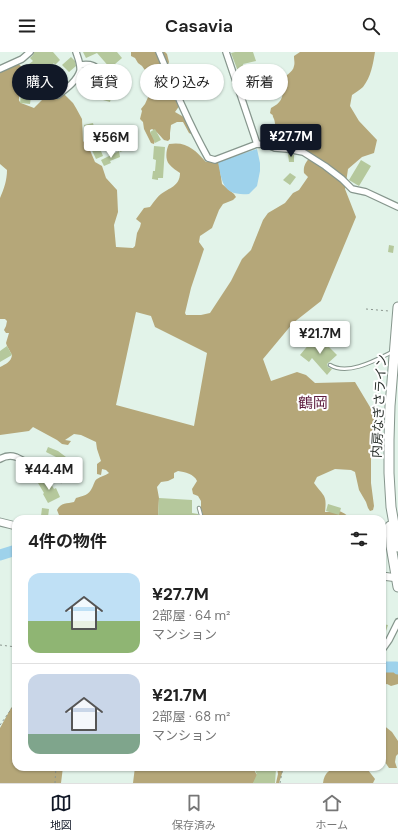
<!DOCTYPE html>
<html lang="ja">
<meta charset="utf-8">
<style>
:root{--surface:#fff;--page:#f6f6f6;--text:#222;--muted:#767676;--line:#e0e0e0;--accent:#111827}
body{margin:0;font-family:"DM Sans","Noto Sans JP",sans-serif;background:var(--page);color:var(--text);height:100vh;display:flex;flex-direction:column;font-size:15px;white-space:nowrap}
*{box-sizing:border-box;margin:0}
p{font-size:13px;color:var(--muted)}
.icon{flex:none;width:22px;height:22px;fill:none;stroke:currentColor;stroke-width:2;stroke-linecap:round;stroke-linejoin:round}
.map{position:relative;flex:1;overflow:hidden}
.panel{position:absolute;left:12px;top:463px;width:374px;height:256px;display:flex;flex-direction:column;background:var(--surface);border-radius:12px;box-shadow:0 1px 3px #0004}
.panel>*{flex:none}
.hud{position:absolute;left:12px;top:12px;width:374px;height:36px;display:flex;gap:8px}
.price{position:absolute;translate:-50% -34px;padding:0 9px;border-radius:4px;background:#fff;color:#222;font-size:13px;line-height:26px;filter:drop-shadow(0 1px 2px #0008)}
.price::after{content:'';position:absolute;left:50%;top:24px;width:12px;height:9px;margin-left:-6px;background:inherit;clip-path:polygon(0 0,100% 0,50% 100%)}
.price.current{background:var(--accent);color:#fff}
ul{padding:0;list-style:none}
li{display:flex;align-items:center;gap:12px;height:100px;padding:0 16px}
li+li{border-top:1px solid var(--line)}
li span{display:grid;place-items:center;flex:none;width:112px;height:80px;border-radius:12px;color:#555}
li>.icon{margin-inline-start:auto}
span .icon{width:48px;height:48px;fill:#fffc;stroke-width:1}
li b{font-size:17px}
h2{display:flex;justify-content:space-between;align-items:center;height:48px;padding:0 16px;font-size:17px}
.chip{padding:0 14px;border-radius:18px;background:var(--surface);box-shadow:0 1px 3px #0004;font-size:14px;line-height:36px}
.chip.current{background:var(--accent);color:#fff}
header{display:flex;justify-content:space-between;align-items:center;height:52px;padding:0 16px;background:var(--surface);font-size:18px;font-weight:600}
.menu{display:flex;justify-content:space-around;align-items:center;height:56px;border-top:1px solid var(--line);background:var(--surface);font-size:11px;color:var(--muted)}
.menu a{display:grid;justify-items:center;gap:2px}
.menu .current{color:var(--accent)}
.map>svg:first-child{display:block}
.forest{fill:#b5a779;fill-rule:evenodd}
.water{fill:#9ed2eb}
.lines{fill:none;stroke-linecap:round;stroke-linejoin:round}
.river{stroke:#9ed2eb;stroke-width:11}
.building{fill:#b5c89c}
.service-casing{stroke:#86968d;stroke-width:4.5}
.minor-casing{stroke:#86968d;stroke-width:8}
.tertiary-casing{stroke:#86968d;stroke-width:9}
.trunk-casing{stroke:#86968d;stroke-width:11}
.path{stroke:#8a958e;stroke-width:1;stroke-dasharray:2 3;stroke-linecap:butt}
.service{stroke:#fff;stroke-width:2.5}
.minor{stroke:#fff;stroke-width:5.5}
.tertiary{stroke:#fff;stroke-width:7}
.trunk{stroke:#fff;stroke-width:9}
.labels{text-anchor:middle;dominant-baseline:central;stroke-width:4;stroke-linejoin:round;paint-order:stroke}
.street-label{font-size:13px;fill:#2b312d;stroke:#fff}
.quarter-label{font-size:15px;fill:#5e1e40;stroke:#fff}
</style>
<header><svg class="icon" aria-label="menu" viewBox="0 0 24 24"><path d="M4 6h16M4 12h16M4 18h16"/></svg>Casavia<svg class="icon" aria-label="search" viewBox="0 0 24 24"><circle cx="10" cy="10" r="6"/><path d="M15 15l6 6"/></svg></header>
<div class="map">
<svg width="398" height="731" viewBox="0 0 398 731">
<rect width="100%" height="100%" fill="#e2f3e9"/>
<path class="forest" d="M131,0H165L167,2L169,10L167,15L173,33L169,42L180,53L175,60L189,68L194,81L193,83L189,81L183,70H177L171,73L170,81V87L168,89L164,88C160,84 158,80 152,77L150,78V80L155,88L154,92L151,91L144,77L143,70L140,67L142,59L141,57L145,52L149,43L154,42L153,31L149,24L142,14L138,11L135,6L131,4Z
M300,0H375C373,12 371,25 363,35C360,38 356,40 352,43L350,54L359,69L377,88L374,101L362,105L348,117L345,137L356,165L321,249L293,271L263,307L271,329L297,320L306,323L315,331L355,330L376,365L371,404V431L374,454L373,458L370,459L368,456L366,450L359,438L355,420L351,418L335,417L317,425L314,431C324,445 327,442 325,460C337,461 336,455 348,464L346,467H204L201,457V449L198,444L193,442L192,437L197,429C194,422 185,420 178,419L174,421V426L168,429L161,430L157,435L159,446L158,467H55L59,463L57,458C61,450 67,452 74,450L76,446C83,444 89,443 92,436C94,433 94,429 97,427C101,424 105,424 109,421L106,418L102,417L101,423L97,422V412L101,409L97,397L96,390L81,383L74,382L65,388L71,389L68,393L62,392L57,388L33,375L29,379L0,383V315C6,312 11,310 12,303L7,294L6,291L9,281H6L4,278L6,274L7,269L5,267H0V146C4,137 7,128 7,118L0,112V17C5,15 10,12 15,12C31,11 18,42 19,48C19,49 20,50 21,51L34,56L51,39L64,42L73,51L76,56L82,67L83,89L89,96L95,110L102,114L106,126L117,138L118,160L114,173L116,195L133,196L135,194L137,181L140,175L141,171L136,167L144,156L150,155C153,151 157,145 161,142C169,136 180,134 180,121C177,119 172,116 169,112C165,107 166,98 169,92C187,89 195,98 206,110C211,108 214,108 219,111L222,132L234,142L236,145L233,148L223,152L219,158L212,176L200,184L199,190L204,197L191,236L185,261L186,263H201L210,261L231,229L242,207L251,198L263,168L268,161L285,151L293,141L299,138L308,125L304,121C303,114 306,110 310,105L303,98L298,95L295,98L275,94L266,89L267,84C273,78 277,76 274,67C271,61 275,65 270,61L271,56C281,51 283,46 283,36C282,34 282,30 282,29C284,23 293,21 294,14C295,11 294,8 294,4ZM136,260L151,264L155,275L207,301L194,374L116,353Z
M382,616L389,618L398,619V632L391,634L387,632L383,633L385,638L382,639Z
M16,651V715H63L61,731H0V676L11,656Z
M382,672L392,680L398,689V702L396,704L395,710L397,716H389L385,710L382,711Z
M135,715H254L255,720L260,727L253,731H133Z
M277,715H284L279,731H276L278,722Z
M349,715H372L368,718L375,727L373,731H323C325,715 336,716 348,718Z"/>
<path class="water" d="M257,97L260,111V119L257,134L249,142C223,144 222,131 218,110Z"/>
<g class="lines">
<path class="river" d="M0,503L16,498
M382,615H396L398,617"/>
</g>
<path class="building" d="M34,0H53L60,8L55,13L54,11L44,21L43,20L33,27L25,15L33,9L30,6L33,3Z
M83,0H117L122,6L115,12L120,16L118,18L127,27L115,37L108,30L113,25L108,20L111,17L97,1L86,6Z
M235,0H253L256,9L243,12L247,23L256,21L257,27L252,28L251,27L242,30L231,1Z
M71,5L75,9L76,14L69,20L62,13Z
M57,26L62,32L55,38L50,32Z
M22,34L36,36L35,46L31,45L30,52L20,51Z
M105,40L112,42L110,50L103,48Z
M93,71L95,79H97L98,84H95L103,104L96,107L88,90L84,73Z
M155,77L161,88L155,91L150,80Z
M117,78L124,95L125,98L120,100L118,89L111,91L107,82Z
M154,94L165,95L163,126H158V128L152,127L153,119H155L156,108L153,107Z
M119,99L120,105L110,109L111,111L104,114L101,108Z
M288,102L294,103V110H289Z
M361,108L371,114L359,134L349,128Z
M290,121L296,125L290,133L283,128Z
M389,193L394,194L393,201L388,200Z
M320,286L337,303L327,312L328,315L332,317L327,323L312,306L309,310L300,303L310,291L312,293Z
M7,294L12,303L0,310V299Z
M48,395L58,399L70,408L71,407L75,410L74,412L80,417L74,423L61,412L56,420L51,417L55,411L53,410L56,405L46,400Z
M47,425L54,437L56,436L60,445L48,451L43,442L44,441L38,431Z
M159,446L192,448V461L198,462V467L158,465Z
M328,452L341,456L339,463L326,459Z
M42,456L49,457L48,465L41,464Z
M382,572L388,573L386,579L382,578Z
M262,715H275L276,717L275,731H253L257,722L255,720Z"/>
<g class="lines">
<defs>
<path id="service" d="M330,313C348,324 376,308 392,300
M199,456L202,467"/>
<path id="minor" d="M159,0C174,36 189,72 208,106L215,108L257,92L268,93L275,96L287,97L303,100L325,114L342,127L352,137L366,140L398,155
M226,0L257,92
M80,13C96,11 96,16 107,26
M0,17L22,7L30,0
M58,43C66,37 77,29 80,19C81,13 78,6 76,0
M0,407C5,404 10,403 16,405L61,427
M382,598L389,588L398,570"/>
<path id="tertiary" d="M0,470L16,474
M382,524L398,526"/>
<path id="trunk" d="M398,255L390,354L389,388V421L391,455L398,495
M390,474L391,494L398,535"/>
</defs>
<use href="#service" class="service-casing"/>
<use href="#minor" class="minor-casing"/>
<use href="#tertiary" class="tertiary-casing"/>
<use href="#trunk" class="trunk-casing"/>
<path class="path" d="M366,257L389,259
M0,593L16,595
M0,673L12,656L16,651
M55,731L56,715
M280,731L283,715"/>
<use href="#service" class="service"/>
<use href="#minor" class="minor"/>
<use href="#tertiary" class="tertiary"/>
<use href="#trunk" class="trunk"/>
</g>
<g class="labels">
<g class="street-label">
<text transform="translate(379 354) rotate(-87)">内房なぎさライン</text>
</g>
<g class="quarter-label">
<text x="313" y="351">鶴岡</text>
</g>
</g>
</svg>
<b class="price current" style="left:291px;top:106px">¥27.7M</b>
<b class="price" style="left:111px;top:107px">¥56M</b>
<b class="price" style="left:320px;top:303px">¥21.7M</b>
<b class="price" style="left:49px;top:439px">¥44.4M</b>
<div class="hud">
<a class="chip current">購入</a>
<a class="chip">賃貸</a>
<a class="chip">絞り込み</a>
<a class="chip">新着</a>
</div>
<section class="panel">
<h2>4件の物件<svg class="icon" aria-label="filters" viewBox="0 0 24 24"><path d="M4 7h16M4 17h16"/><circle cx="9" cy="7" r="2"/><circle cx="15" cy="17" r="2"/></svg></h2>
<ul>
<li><span style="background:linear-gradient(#bfe0f5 60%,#8fb573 0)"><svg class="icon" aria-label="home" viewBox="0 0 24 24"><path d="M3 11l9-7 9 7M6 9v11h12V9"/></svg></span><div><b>¥27.7M</b><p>2部屋 · 64 m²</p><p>マンション</p></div></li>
<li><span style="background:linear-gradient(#c9d6e8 75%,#7fa58c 0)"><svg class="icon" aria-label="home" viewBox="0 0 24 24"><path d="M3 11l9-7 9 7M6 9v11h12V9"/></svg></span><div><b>¥21.7M</b><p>2部屋 · 68 m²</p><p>マンション</p></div></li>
</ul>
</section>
</div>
<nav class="menu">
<a class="current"><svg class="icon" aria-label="map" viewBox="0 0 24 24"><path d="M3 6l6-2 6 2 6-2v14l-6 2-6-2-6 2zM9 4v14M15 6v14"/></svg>地図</a>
<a><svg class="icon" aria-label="saved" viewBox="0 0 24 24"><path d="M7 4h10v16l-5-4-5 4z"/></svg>保存済み</a>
<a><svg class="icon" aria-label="home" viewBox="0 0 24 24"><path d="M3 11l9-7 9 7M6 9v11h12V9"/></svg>ホーム</a>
</nav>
